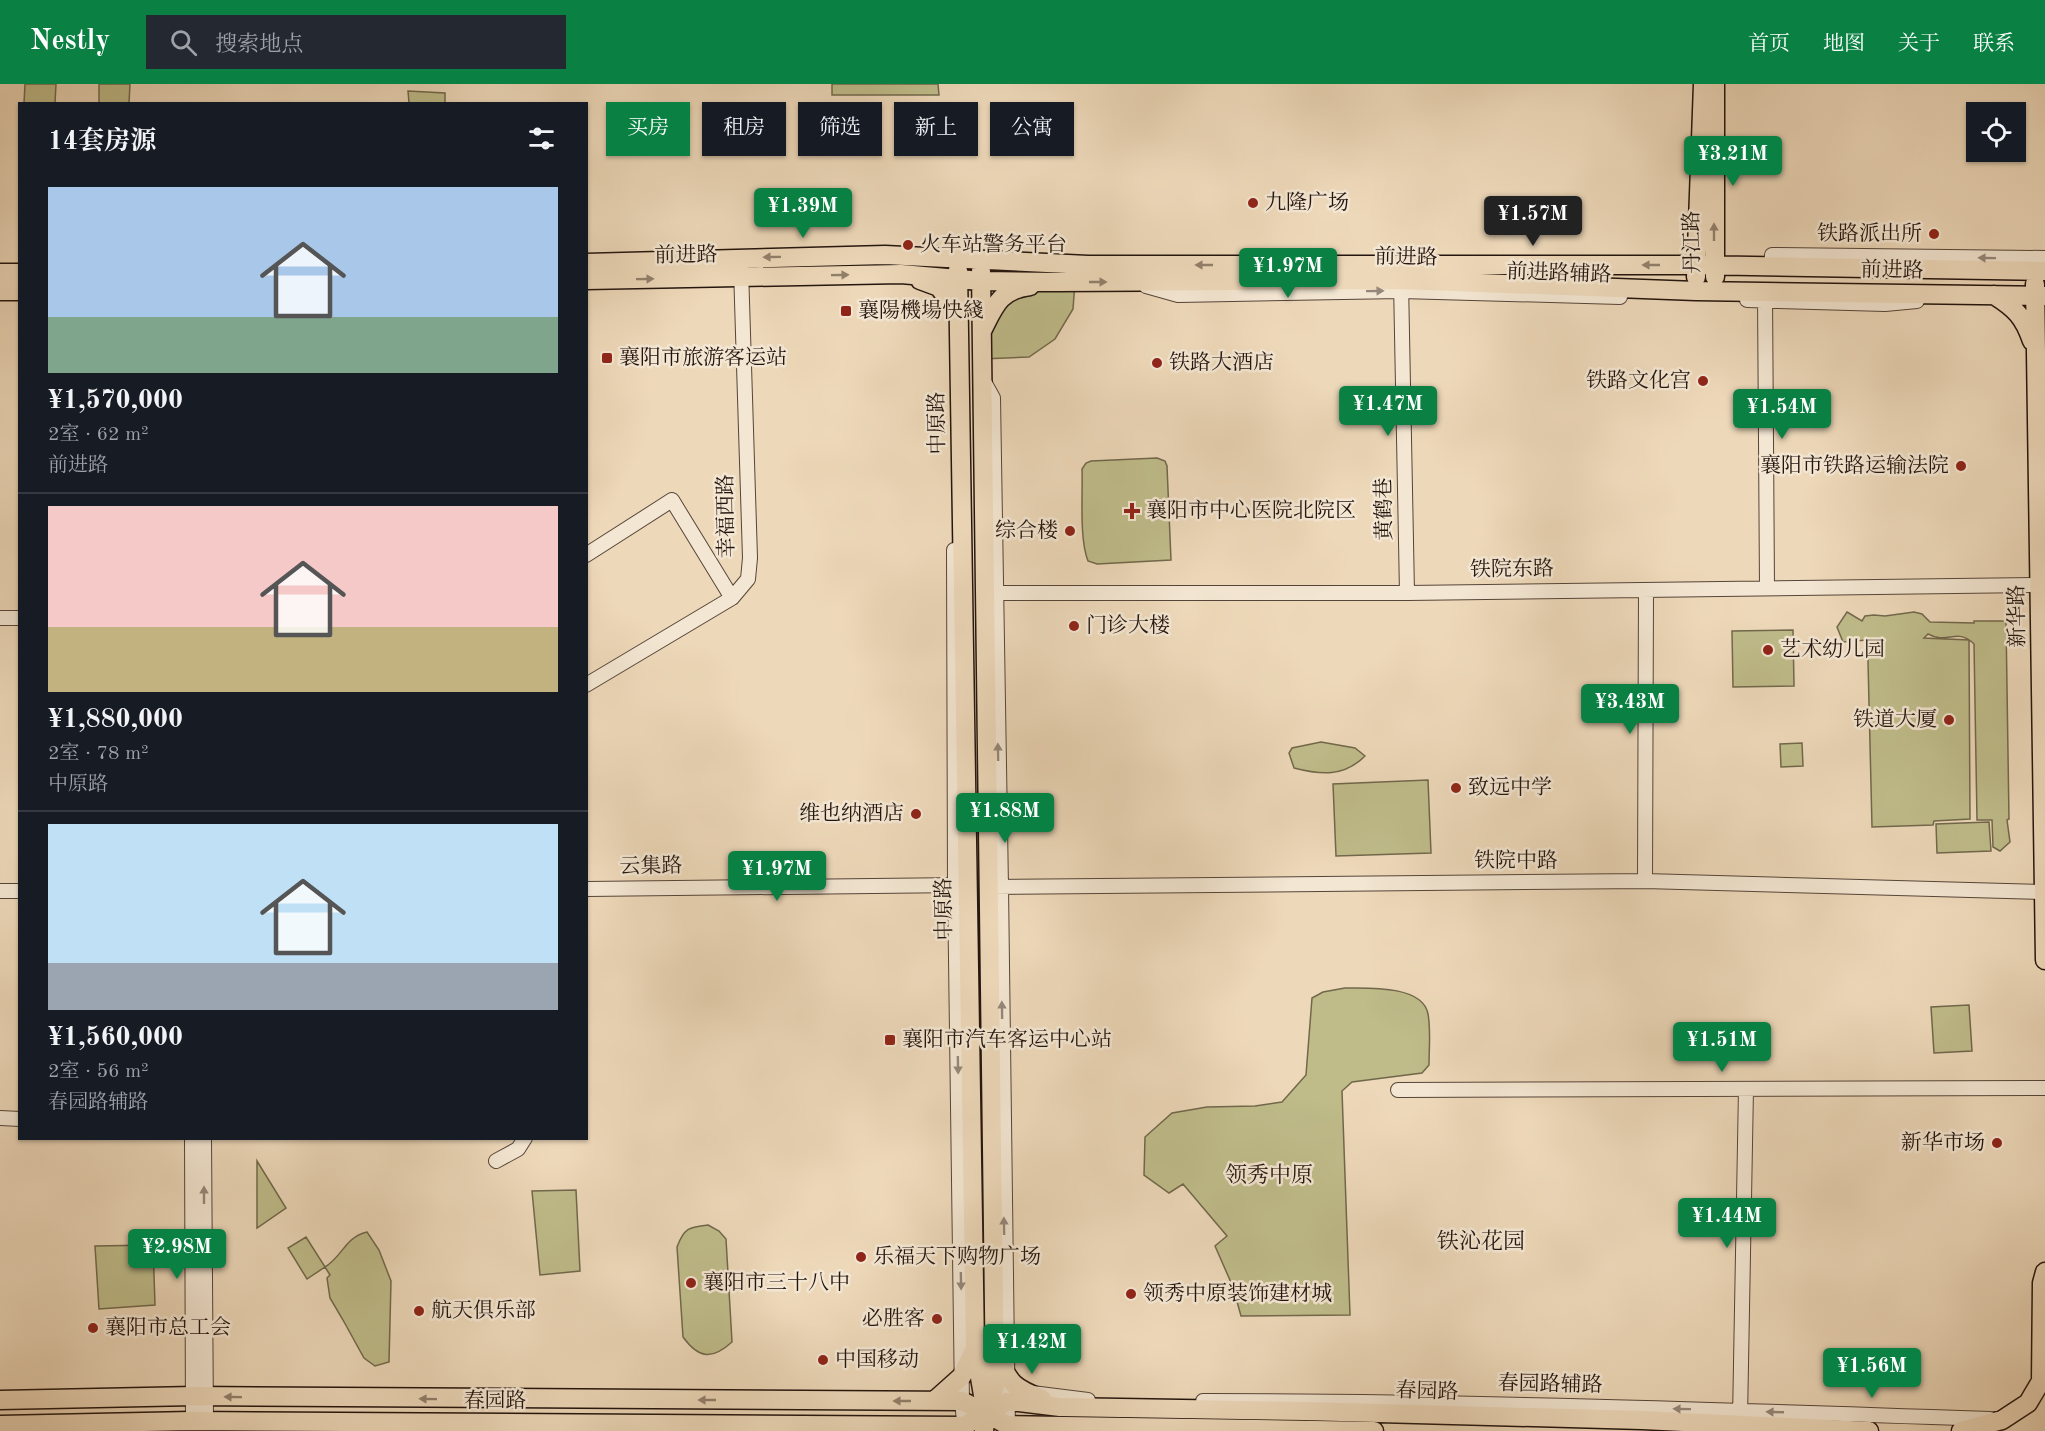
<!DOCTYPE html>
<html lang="zh">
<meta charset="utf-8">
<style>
:root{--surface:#171b24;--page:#242831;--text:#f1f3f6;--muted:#9ea1a6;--line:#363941;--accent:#0b8043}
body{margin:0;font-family:"Old Standard TT","Noto Serif SC",serif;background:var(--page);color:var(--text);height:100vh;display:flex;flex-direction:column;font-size:22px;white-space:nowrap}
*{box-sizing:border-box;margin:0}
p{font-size:20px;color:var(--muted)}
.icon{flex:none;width:33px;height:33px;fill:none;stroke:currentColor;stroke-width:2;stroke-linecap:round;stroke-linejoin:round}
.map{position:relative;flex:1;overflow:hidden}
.side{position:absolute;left:18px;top:18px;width:570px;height:1038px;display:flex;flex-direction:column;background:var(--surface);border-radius:0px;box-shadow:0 2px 4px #0004}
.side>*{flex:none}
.hud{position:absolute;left:606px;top:18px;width:570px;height:54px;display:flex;gap:12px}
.buttons{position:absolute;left:1966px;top:18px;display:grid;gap:12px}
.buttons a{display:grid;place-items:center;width:60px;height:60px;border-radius:0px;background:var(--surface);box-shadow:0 2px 4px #0004;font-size:30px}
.price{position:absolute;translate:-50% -51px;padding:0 14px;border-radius:6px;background:var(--accent);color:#fff;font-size:20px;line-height:39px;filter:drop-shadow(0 2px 3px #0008)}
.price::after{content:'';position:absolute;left:50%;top:36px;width:18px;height:14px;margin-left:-9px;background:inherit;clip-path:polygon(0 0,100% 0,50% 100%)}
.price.active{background:#222;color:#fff}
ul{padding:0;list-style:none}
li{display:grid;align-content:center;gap:12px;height:318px;padding:0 30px}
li+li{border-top:2px solid var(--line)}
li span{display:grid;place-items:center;height:186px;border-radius:0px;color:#555}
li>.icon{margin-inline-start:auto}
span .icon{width:108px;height:108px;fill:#fffc;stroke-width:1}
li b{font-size:26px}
h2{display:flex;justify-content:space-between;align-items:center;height:72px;padding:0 30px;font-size:26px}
.chip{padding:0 21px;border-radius:0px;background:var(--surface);box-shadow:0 2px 4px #0004;font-size:21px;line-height:54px}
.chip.active{background:var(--accent);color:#fff}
header{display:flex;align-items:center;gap:36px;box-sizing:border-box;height:84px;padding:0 30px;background:var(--accent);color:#fff}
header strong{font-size:28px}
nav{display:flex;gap:33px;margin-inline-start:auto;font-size:21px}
.search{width:420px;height:54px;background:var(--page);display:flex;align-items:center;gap:15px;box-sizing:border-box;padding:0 21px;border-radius:0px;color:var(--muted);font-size:22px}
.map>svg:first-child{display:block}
.green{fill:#bfbc8a;stroke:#71684c;stroke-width:1.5}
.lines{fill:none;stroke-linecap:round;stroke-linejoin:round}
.minor-casing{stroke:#564539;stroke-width:16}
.major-casing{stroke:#23140e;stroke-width:21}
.minor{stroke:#f3e6d2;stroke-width:14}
.major{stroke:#edd8b9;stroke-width:18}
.oneway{fill:#92806c}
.oneway2{fill:#95887a}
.poi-dot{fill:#8f2418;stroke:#f3e6d2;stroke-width:2}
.labels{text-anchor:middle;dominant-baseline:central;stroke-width:5;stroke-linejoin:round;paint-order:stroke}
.poi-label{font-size:21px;fill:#23140e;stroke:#f3e6d2;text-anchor:start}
.street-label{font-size:21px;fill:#23140e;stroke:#f3e6d2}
.neighbourhood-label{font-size:22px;fill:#23140e;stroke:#f3e6d2}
</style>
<header>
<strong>Nestly</strong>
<div class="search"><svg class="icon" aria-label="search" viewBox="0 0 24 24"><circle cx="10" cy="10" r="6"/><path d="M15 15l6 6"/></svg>搜索地点</div>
<nav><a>首页</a><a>地图</a><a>关于</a><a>联系</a></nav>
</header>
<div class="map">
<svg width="2045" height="1347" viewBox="0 0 2045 1347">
<rect width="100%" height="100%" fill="#edd8b9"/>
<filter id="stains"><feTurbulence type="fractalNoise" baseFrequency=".00333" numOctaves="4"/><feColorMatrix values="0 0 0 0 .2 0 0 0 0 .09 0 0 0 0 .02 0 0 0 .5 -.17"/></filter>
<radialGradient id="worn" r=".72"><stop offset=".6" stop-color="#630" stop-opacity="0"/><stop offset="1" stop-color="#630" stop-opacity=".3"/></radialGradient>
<path class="green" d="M25,0H56L55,19H24Z
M99,0H130L129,19H99Z
M832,0H938L939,11H832Z
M408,7L445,9V19H409Z
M1075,198L1073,225L1055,255L1029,273L982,275L996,219L1014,204Z
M1157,374L1165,377L1167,382L1171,476L1097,480L1088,477C1079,454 1083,410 1082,385L1086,379L1091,377Z
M1847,528L1862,537L1865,532L1874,531L1885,532L1914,528L1922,530L1930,538L1974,539V537H2006L2009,735L2007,736L2010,758L2000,767L1993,763L1992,736H1977L1974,560C1957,543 1948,561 1928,550L1924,554L1969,556L1970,735L1934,737L1933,741L1872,743L1868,577V571L1873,567L1867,556L1843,558L1837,543Z
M1793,546L1794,602L1733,603L1732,547Z
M1321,658L1355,664L1365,672C1344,693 1321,691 1294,684L1289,669L1292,664Z
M1802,659L1803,682L1781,683L1780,660Z
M1428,696L1431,769L1336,772L1333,700Z
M1989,738L1991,767L1937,769L1936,740Z
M1345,904C1367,904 1423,901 1428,930C1431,946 1429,965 1429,981L1422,989L1352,998L1342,1007L1350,1231L1241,1232L1233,1203L1215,1162L1227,1152L1183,1100L1169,1109L1144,1091L1145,1053L1172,1029L1207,1023L1255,1022L1282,1018L1306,991L1312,914L1323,908Z
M1969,921L1972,967L1934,969L1931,923Z
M257,1077L286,1124L257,1144Z
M576,1106L580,1187L540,1191L532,1107Z
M708,1141L719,1147L726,1155L732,1258C712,1276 699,1275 683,1253L677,1163C684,1144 689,1143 708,1141Z
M367,1148L379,1166L391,1197L389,1278L375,1282L364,1274L343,1236L330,1214L327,1194L330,1191L325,1183L307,1195L288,1164L306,1153L325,1183C344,1171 344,1154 367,1148Z
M153,1161L155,1221L99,1225L95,1162Z"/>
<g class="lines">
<defs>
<path id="minor" d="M1771,182L1772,171L2045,174
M1401,198L1407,509
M1146,202L1178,211L1401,207L1620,213
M1765,209L1767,504
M1747,216L1885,220L1917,217
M983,296L993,314L1001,803L1008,1347
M954,466L955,801L962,1317L965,1347
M586,471L672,416L732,514
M984,509H1407L2040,501
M0,534H20
M586,601L732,514L748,495L750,474L741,185
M1645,797L1646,506
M988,803L1645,797L2044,808
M586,805L962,801
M0,807H20
M1398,1006L2045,1004
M0,1034L20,1035
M192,1054L193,1337
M204,1054L206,1337
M496,1077L518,1065L525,1054
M1032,1309L1088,1316
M1203,1317C1466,1317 1728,1326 1990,1335
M1740,1335L1746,1005"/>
<path id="major" d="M586,179L885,171L1088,181H1696L2045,187
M958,186L975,1264L986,1329L984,1347
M981,187L995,1302L986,1328
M0,189H20
M1696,193L1703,0
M1715,193V0
M586,196L901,190L981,197L1057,198L1401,196L1696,207L2045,212
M920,196L939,203L959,232
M2035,200L2045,876
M0,207H20
M1994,211C2015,224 2024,233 2032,257
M983,245C995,221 1000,206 1030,202
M996,1272C1011,1300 1012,1303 1042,1315
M0,1316L194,1312L962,1317L986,1329L1007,1318H1019L1060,1323L1305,1327L1642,1336L1869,1347
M934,1317L962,1292L975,1264
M0,1341L191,1337L964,1342L986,1329L1007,1341L1374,1347
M1961,1347L2002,1336L2028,1319L2041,1297L2042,1199L2045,1188"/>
</defs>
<use href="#minor" class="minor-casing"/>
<use href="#major" class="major-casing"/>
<use href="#minor" class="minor"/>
<use href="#major" class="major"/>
</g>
<defs><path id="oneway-solid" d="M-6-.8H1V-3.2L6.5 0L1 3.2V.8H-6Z" transform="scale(1.5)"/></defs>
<g class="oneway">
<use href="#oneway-solid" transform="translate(1714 148) rotate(-90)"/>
<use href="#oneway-solid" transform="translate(772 173) rotate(179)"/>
<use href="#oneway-solid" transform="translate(1204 181) rotate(180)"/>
<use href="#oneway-solid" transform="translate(1651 181) rotate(180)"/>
<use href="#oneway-solid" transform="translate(840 191) rotate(-1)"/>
<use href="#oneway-solid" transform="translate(645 195) rotate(-1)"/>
<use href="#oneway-solid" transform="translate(1098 198)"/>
<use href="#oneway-solid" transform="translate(233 1313) rotate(-179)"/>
<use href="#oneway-solid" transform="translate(428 1315) rotate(-179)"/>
<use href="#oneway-solid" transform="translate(707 1316) rotate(-180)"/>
<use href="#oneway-solid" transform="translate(902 1317) rotate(-180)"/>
</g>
<g class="oneway2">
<use href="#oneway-solid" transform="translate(1987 174) rotate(-179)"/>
<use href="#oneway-solid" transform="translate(1375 207) rotate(-1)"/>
<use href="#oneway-solid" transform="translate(998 668) rotate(-91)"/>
<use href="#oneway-solid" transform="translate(1002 926) rotate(-91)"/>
<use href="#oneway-solid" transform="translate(958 981) rotate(89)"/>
<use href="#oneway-solid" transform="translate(204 1111) rotate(-90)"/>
<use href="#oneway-solid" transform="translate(1004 1142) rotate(-91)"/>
<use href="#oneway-solid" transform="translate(961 1197) rotate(89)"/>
<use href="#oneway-solid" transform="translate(1682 1325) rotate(-179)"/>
<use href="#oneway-solid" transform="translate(1775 1328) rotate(-178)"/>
</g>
<g class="poi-dot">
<circle cx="1253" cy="119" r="6"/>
<circle cx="1934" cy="150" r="6"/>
<circle cx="908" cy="161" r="6"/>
<rect x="840" y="221" width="12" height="12" rx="3"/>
<rect x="601" y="268" width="12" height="12" rx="3"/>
<circle cx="1157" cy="279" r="6"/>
<circle cx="1703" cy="297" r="6"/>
<circle cx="1961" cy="382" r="6"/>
<path d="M1129 418h6v6h6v6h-6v6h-6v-6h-6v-6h6z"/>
<circle cx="1070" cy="447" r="6"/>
<circle cx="1074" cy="542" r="6"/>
<circle cx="1768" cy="566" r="6"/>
<circle cx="1949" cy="636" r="6"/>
<circle cx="1456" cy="704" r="6"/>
<circle cx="916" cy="730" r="6"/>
<rect x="884" y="950" width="12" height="12" rx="3"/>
<circle cx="1997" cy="1059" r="6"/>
<circle cx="861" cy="1173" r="6"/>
<circle cx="691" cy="1199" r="6"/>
<circle cx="1131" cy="1210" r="6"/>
<circle cx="419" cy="1227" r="6"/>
<circle cx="937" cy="1235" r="6"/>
<circle cx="93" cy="1244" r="6"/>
<circle cx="823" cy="1276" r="6"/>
</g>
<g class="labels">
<g class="poi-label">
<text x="1265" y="119">九隆广场</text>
<text x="1922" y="150" text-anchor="end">铁路派出所</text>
<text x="920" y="161">火车站警务平台</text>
<text x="858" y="227">襄陽機場快綫</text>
<text x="619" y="274">襄阳市旅游客运站</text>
<text x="1169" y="279">铁路大酒店</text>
<text x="1691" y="297" text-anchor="end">铁路文化宫</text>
<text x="1949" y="382" text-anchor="end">襄阳市铁路运输法院</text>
<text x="1146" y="427">襄阳市中心医院北院区</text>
<text x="1058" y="447" text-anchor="end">综合楼</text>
<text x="1086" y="542">门诊大楼</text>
<text x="1780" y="566">艺术幼儿园</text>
<text x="1937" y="636" text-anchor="end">铁道大厦</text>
<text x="1468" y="704">致远中学</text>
<text x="904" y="730" text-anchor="end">维也纳酒店</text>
<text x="902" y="956">襄阳市汽车客运中心站</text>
<text x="1985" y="1059" text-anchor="end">新华市场</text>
<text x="873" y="1173">乐福天下购物广场</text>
<text x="703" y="1199">襄阳市三十八中</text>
<text x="1143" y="1210">领秀中原装饰建材城</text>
<text x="431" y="1227">航天俱乐部</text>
<text x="925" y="1235" text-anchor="end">必胜客</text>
<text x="105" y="1244">襄阳市总工会</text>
<text x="835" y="1276">中国移动</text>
</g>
<g class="street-label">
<text transform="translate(1693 158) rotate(-91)">丹江路</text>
<text transform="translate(686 172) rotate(-1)">前进路</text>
<text transform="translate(1406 174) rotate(1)">前进路</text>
<text transform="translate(1892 187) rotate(1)">前进路</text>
<text transform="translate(1559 190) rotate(2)">前进路辅路</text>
<text transform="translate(938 339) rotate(-91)">中原路</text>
<text transform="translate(1385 425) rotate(-91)">黄鹤巷</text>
<text transform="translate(727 432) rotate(-91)">幸福西路</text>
<text transform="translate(1512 486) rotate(-1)">铁院东路</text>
<text transform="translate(2018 532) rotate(-91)">新华路</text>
<text x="1516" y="777">铁院中路</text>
<text transform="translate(651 783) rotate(-1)">云集路</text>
<text transform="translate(945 825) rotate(-91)">中原路</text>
<text transform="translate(1550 1301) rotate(1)">春园路辅路</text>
<text transform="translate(1427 1308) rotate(2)">春园路</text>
<text x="495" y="1317">春园路</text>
</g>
<g class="neighbourhood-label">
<text x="1269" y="1092">领秀中原</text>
<text x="1481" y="1158">铁沁花园</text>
</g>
</g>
<rect width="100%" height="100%" filter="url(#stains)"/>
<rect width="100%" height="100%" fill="url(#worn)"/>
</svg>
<div class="buttons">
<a><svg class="icon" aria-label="locate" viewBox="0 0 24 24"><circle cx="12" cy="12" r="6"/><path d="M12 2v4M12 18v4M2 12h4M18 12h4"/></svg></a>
</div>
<b class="price" style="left:1733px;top:103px">¥3.21M</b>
<b class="price" style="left:803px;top:155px">¥1.39M</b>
<b class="price active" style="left:1533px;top:163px">¥1.57M</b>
<b class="price" style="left:1288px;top:215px">¥1.97M</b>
<b class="price" style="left:1388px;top:353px">¥1.47M</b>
<b class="price" style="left:1782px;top:356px">¥1.54M</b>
<b class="price" style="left:1630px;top:651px">¥3.43M</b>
<b class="price" style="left:1005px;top:760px">¥1.88M</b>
<b class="price" style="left:777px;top:818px">¥1.97M</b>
<b class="price" style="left:1722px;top:989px">¥1.51M</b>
<b class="price" style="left:1727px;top:1165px">¥1.44M</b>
<b class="price" style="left:177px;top:1196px">¥2.98M</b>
<b class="price" style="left:1032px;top:1291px">¥1.42M</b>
<b class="price" style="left:1872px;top:1315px">¥1.56M</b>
<div class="hud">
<a class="chip active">买房</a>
<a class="chip">租房</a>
<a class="chip">筛选</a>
<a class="chip">新上</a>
<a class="chip">公寓</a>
</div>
<section class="side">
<h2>14套房源<svg class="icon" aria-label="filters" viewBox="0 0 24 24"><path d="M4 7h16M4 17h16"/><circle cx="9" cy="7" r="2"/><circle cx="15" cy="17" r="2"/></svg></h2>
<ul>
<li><span style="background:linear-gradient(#a9c7e8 70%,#7fa58c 0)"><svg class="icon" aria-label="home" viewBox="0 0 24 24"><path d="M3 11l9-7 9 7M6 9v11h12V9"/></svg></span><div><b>¥1,570,000</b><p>2室 · 62 m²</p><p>前进路</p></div></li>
<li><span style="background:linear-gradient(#f6c9c9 65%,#c2b280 0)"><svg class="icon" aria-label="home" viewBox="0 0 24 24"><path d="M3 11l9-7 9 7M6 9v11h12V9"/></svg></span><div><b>¥1,880,000</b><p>2室 · 78 m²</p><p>中原路</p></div></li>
<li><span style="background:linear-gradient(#bfe0f5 75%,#9aa5b1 0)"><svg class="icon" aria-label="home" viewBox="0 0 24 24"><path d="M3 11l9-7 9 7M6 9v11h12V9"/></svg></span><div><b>¥1,560,000</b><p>2室 · 56 m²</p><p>春园路辅路</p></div></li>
</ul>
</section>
</div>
